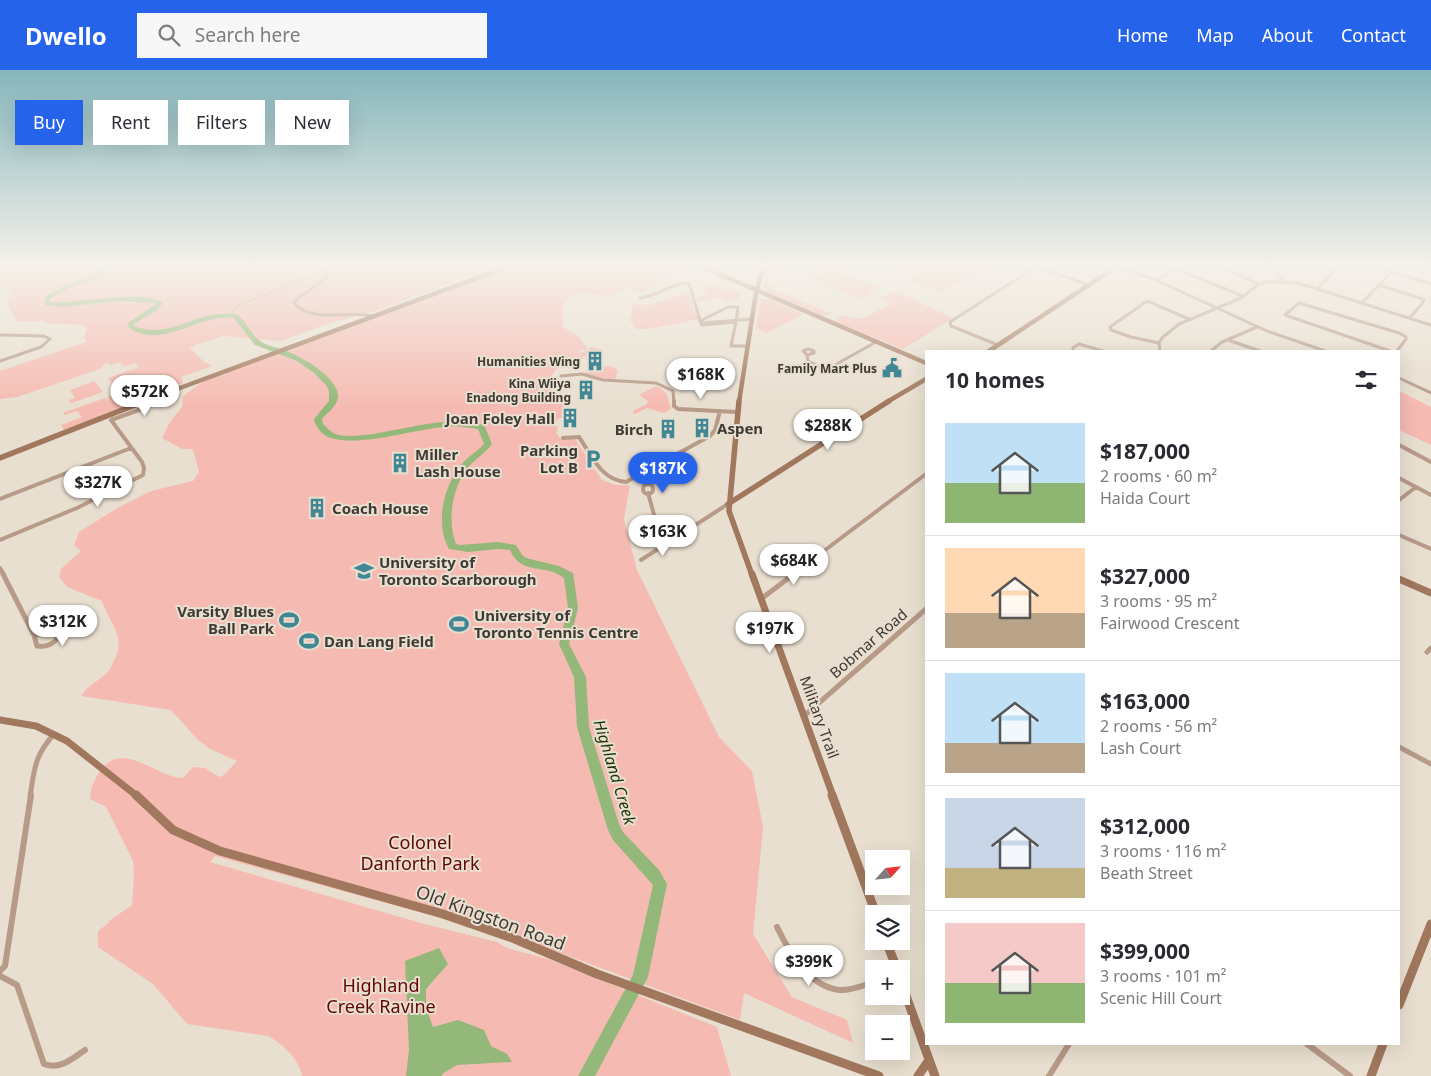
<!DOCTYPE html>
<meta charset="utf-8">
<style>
:root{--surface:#fff;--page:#f7f7f7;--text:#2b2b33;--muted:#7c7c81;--line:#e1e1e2;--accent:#2563eb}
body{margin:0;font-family:"Noto Sans",sans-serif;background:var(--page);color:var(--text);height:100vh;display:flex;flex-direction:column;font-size:19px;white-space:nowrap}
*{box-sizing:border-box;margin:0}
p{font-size:16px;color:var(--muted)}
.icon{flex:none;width:28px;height:28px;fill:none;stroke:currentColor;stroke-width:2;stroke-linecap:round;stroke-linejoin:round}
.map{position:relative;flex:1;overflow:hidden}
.drawer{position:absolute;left:925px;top:280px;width:475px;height:695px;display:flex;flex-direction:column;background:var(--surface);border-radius:0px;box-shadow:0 5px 20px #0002}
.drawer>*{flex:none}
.banner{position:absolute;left:15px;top:30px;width:475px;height:45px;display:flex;gap:10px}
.needle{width:32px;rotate:63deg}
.tools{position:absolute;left:865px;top:780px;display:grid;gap:10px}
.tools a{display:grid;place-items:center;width:45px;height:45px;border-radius:0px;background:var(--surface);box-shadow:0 5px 20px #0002;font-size:25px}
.price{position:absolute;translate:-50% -42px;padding:0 11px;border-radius:18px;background:#fff;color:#222;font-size:16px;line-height:32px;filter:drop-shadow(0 1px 2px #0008)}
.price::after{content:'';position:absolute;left:50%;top:30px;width:15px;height:11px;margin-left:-8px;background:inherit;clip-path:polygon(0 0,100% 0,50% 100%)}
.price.on{background:var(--accent);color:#fff}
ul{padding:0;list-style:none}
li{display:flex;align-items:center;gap:15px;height:125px;padding:0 20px}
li+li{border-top:1px solid var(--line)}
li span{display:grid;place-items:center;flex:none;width:140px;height:100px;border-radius:0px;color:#555}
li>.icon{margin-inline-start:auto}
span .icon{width:60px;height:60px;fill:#fffc;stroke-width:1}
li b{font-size:21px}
h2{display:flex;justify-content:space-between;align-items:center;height:60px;padding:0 20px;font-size:21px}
.chip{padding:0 18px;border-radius:0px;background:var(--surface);box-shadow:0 5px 20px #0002;font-size:18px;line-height:45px}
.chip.on{background:var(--accent);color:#fff}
header{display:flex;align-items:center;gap:30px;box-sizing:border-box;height:70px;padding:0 25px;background:var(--accent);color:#fff}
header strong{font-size:24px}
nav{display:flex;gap:28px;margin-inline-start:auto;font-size:18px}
.search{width:350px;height:45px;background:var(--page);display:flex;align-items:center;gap:12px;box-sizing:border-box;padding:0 18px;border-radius:0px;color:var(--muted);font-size:19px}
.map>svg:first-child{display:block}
.green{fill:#f5bbb2}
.water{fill:#93b879}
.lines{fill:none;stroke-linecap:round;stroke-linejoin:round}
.stream{stroke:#93b879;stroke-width:1}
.river{fill:#93b879;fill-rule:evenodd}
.street-far3{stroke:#b79a88;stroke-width:3}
.street-far2{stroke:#b79a88;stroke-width:4}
.street-far1{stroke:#b79a88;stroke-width:5}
.street{stroke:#b79a88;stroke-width:6}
.secondary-far3{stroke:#a1775d;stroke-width:4.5}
.secondary-far2{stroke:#a1775d;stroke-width:5.5}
.secondary-far1{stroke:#a1775d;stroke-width:7}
.secondary{stroke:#a1775d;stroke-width:9}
.labels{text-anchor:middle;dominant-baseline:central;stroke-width:4;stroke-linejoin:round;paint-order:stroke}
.far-poi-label{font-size:12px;font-weight:bold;fill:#3e3a34;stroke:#e9dfd0;text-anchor:end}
.poi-label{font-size:15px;font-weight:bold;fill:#3e3a34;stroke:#e9dfd0;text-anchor:start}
.street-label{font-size:15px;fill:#3e3a34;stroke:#e9dfd0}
.water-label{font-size:16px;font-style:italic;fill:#1d3406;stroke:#e9dfd0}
.near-park-label{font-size:18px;fill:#630405;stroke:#e9dfd0}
.near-street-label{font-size:18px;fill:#3e3a34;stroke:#e9dfd0}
</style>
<header>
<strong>Dwello</strong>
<div class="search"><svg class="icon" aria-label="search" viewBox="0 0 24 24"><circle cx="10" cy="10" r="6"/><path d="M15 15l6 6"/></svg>Search here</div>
<nav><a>Home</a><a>Map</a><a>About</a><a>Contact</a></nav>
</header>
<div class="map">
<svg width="1431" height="1006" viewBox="0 0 1431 1006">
<rect width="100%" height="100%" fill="#e9dfd0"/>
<path class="green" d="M0,195H497L378,240L333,252L280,271L223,266L193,276L195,278L189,277L203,291L212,296L181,307L183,313L64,360L61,355L85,346L82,347L77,341L65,345L63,343L105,328L109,331L107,327L119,323L108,308L139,297L135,293L124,297L120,292L111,295L106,293L100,299L17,327L0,329V301L87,272L84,267L87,259L82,255L45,253L46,251H17L7,234L13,218L0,220Z
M519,195H686L690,197L661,211L645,222H637L627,217L605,228C592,221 568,218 563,237C561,243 564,251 563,257L579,267L588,280L591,277L602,280H598L595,285L585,286L582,288H589L569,291L586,280H576L573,283L579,280L581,282C576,287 569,289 563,293C554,298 545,316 550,325L553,324L567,335L568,340L563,348H558L554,356L558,357L556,363L562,370L575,369L602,410L616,415H630L624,449L637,500L719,667L752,701L763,757L753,864L792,927L847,950L853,973L744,923L740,950L539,875L215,786L210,792L421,853L497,872L507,878L551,890L717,957L731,1006H302C299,989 283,974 268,966L187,954L153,914L98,877V861L110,852L109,851L132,835L134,804L133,791L106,737L90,729C91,716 94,710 101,700C123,669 156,708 183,708L193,697L205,698L219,707L224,705L237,691L210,679L198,670L171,640L81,626C87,616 98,611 107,603C111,599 112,594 115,589C126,565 109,553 102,531L67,517L59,507L61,499L81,481L74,475L79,462L119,437L151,421L193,411L199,402L193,379H182L162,368L170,352L182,337L183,326L204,311Z
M768,195H772L768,217L769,215H779L772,219L832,244L823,246L766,221L767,218L765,219L763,218Z
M891,195H992L943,221L923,216L909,209L916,205Z
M830,197L880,217L859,229L809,207Z
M715,216L738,222L741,227L730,232L718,227L706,231H698L697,227L707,226L703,218Z
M895,221L953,248L903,279L834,251L842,246L860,249L892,234L880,228Z
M688,222L689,227H692L693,240L698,249L649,259H636L630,250L633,234L649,235Z
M762,229H769L803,244L767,263L756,258L760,230Z
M610,296L618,300L615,310L594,307L586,304L587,300Z
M94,311L103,322L71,333L69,330L75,328L70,320Z
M656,316C668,321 668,328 671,339L664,343L647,338L635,344L633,343L634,340L647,334L648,331L639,325Z
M1399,321L1431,337V375L1399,360Z"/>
<path class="water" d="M439,878L448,894L426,919V937L433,957L458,950L484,960L491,976L507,984L512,992L457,995L442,1004V1006H406L409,980L405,891Z"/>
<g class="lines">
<path class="stream" d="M328,199L333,195
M231,244L236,236L323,202"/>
<path class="river" d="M100,195H106L105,203L100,207L69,218L50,229V232C76,234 145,219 163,233L157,240L134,254V256C172,271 199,237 238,245C247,252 251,265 260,271C269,277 280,278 289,282C304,288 345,312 337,331C334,339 327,343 322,349L323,354C326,357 331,362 335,364C355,371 405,357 427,354C446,351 465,351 484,355L485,357L492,374C485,384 474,389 467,399C452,418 447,452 456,474L460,475L498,472L516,475L522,485L526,488L559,496L573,503L578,538L569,574L586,607L589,657L619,754L623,762L659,800L667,814L648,907L595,1006H578L633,905L653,815L613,770L608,760L577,657L574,607L559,574L568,538L564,508C545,493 521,506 510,480L498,479L468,482L449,479C435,454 443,417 461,395C467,387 477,382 484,374L478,359C466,357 455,355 443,357C411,360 361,377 331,368C323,366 315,357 314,349L329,331V321L326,315L314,303L297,291L255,275L234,248C202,244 174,271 143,264C138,263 133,260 129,258L128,253L156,234L154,233L117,231L63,237L45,235V227L65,216L96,205L99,202Z"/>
<path class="street-far3" d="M316,195L329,206L297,229L294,233C313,254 348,240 373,246
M1111,195L1156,210L1267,261L1325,281
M1215,195L1259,214
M1275,195L1273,198L1284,211
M1371,195L1431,214
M1156,210L1176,199L1243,226
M1379,215L1423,229L1424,231L1410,248
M1317,219L1334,201L1320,195
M640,228C657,226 672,213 689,213L700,251
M1362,233L1392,201
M728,237H738L736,252L702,255L700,251Z
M736,252L731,276H748
M702,253L753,249
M0,265L44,266L50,269L41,277L0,291
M1228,270L1260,281
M1159,273L1131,267L1111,260L1110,257L1147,231L1189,249
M998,275L951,256L950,252L1034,198L1043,199L1089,215
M808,279L814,281V283L807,285L803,281Z
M1073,281V278L1079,274L1103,281
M1160,281L1159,273L1162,268L1179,254L1241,228L1259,214L1267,212L1298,213L1431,255
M1211,281L1222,272L1257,257
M1390,281L1285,245L1299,233L1399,263L1406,267V269L1397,281
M807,285L808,291L826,300L876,272
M561,306L582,304L603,310L656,313L673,321L674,332
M1399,308L1431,323
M160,332L174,327"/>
<path class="street-far2" d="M674,331V336
M674,336L678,339L737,342
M563,368L579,367C592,386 601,410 626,412L710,366L715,360L720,341
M1399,375L1431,392
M1399,408L1431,425
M643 419a5 5 0 1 1 10 0a5 5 0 1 1-10 0Z
M648,423L655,448L675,468
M0,429L131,378
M1399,430L1416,417
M1399,465L1431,479
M0,470L77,438L143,405L144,398L142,392L111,350L164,331
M641,490L728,434
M0,498L4,505
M792,505L926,404"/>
<path class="street-far1" d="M3,504L34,565
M761,529L794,504
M55,562L57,569C52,575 45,577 37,576L34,565Z
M1427,582L1431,578
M804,646L926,539
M1399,677L1431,694
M30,726C35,697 34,687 54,664"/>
<path class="street" d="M777,857C789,882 809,917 840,920C851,921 864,915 874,912
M0,901L5,896L31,725
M0,906L17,915L44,994C60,1000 72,989 85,980
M1307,974L1350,1006
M1049,1006L1069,974"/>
<path class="secondary-far3" d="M698,195L926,293
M989,281L1119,195
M142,332L512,195
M739,332L756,223L764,195
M887,332L926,309"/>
<path class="secondary-far2" d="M739,331L729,441L752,505
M0,388L145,331
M728,434L889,331"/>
<path class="secondary-far1" d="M752,504L833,726
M1399,509L1431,523
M0,650L36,656L67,671L137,726"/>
<path class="secondary" d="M136,725L173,760L220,781L443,844L515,869L597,904L879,1006
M832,725L876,844
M886,871L897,899
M901,912L935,1006
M1399,935L1431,854
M918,1006L929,990
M1371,1006L1383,974"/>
</g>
<linearGradient id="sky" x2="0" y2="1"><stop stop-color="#86b6bc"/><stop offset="0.58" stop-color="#f5f1ea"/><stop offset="1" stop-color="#f5f1ea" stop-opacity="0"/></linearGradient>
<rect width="1431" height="336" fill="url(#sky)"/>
<defs>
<symbol id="building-bare" viewBox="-9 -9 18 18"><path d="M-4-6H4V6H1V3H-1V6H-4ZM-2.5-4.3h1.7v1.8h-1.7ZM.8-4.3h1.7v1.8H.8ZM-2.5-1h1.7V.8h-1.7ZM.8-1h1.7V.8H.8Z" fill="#428794" stroke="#e9dfd0" stroke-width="2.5" paint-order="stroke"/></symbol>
<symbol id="civic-bare" viewBox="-9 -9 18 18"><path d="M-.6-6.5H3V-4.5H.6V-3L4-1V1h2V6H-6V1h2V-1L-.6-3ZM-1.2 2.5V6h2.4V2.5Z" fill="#428794" stroke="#e9dfd0" stroke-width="2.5" paint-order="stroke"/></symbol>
<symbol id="parking-bare" viewBox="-9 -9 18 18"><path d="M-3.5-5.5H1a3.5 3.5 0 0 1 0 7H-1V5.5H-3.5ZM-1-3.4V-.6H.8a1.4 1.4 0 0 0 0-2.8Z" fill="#428794" stroke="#e9dfd0" stroke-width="2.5" paint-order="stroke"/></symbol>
<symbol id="university-bare" viewBox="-9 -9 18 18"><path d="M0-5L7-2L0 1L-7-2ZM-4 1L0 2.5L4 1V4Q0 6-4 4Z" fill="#428794" stroke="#e9dfd0" stroke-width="2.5" paint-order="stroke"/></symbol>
<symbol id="stadium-bare" viewBox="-9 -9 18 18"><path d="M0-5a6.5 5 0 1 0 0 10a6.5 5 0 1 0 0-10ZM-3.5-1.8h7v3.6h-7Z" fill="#428794" stroke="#e9dfd0" stroke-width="2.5" paint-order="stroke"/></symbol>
</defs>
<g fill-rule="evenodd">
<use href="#building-bare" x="581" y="277" width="28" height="28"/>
<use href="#civic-bare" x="878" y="284" width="28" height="28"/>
<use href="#building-bare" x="572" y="306" width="28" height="28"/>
<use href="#building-bare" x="556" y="334" width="28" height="28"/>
<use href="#building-bare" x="688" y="344" width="28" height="28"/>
<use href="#building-bare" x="654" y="345" width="28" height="28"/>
<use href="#parking-bare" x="579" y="375" width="28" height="28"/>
<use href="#building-bare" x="386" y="379" width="28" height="28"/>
<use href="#building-bare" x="303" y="424" width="28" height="28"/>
<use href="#university-bare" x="350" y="487" width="28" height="28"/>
<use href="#stadium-bare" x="275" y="536" width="28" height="28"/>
<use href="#stadium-bare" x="445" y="540" width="28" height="28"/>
<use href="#stadium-bare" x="295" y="557" width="28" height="28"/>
</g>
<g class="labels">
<g class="far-poi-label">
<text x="580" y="291">Humanities Wing</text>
<text x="877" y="298">Family Mart Plus</text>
<text x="571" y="313">Kina Wiiya<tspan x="571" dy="14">Enadong Building</tspan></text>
</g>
<g class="poi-label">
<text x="555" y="348" text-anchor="end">Joan Foley Hall</text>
<text x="717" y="358">Aspen</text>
<text x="653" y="359" text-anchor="end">Birch</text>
<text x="578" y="380" text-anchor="end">Parking<tspan x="578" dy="17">Lot B</tspan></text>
<text x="415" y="384">Miller<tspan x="415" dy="17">Lash House</tspan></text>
<text x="332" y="438">Coach House</text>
<text x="379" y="492">University of<tspan x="379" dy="17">Toronto Scarborough</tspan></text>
<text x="274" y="541" text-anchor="end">Varsity Blues<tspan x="274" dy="17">Ball Park</tspan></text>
<text x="474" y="545">University of<tspan x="474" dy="17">Toronto Tennis Centre</tspan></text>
<text x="324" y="571">Dan Lang Field</text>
</g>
<g class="street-label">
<text transform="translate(868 573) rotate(-41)">Bobmar Road</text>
<text transform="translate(820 647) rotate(70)">Military Trail</text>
</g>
<g class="water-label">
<text transform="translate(615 702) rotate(73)">Highland Creek</text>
</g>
<g class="near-park-label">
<text x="420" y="772">Colonel<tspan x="420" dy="21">Danforth Park</tspan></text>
<text x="381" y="915">Highland<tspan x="381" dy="21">Creek Ravine</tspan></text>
</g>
<g class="near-street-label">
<text transform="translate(491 847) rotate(20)">Old Kingston Road</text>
</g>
</g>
</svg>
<div class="tools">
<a><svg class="needle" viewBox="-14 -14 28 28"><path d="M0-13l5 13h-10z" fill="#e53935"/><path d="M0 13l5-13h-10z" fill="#7c7c81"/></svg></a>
<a><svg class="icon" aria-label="layers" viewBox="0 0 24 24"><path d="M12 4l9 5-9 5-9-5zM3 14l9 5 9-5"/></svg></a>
<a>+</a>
<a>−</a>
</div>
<b class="price" style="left:701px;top:330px">$168K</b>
<b class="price" style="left:145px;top:347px">$572K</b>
<b class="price" style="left:828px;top:381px">$288K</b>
<b class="price on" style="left:663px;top:424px">$187K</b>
<b class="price" style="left:98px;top:438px">$327K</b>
<b class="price" style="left:663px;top:487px">$163K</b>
<b class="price" style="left:794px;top:516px">$684K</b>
<b class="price" style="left:63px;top:577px">$312K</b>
<b class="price" style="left:770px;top:584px">$197K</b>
<b class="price" style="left:809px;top:917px">$399K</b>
<div class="banner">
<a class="chip on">Buy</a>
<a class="chip">Rent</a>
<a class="chip">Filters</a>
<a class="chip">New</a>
</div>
<section class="drawer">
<h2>10 homes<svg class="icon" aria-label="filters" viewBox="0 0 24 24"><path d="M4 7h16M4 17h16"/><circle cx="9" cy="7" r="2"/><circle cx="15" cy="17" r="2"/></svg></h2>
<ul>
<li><span style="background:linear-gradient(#bfe0f5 60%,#8fb573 0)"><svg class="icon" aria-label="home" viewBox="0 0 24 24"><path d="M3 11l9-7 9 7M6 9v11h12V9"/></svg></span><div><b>$187,000</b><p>2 rooms · 60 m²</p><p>Haida Court</p></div></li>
<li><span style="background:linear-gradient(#ffd9b3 65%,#b9a48a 0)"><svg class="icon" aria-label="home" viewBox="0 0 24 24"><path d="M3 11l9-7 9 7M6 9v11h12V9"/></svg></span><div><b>$327,000</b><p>3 rooms · 95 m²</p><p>Fairwood Crescent</p></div></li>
<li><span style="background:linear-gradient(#bfe0f5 70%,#b9a48a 0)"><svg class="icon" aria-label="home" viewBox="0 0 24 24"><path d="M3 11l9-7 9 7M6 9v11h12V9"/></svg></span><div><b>$163,000</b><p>2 rooms · 56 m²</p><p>Lash Court</p></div></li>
<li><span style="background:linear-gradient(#c9d6e8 70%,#c2b280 0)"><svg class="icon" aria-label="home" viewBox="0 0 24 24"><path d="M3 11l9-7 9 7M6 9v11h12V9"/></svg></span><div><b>$312,000</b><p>3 rooms · 116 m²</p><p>Beath Street</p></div></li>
<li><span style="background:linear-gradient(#f6c9c9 60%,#8fb573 0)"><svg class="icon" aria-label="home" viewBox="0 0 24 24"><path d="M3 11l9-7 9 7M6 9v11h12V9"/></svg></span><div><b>$399,000</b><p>3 rooms · 101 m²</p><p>Scenic Hill Court</p></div></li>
</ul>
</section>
</div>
